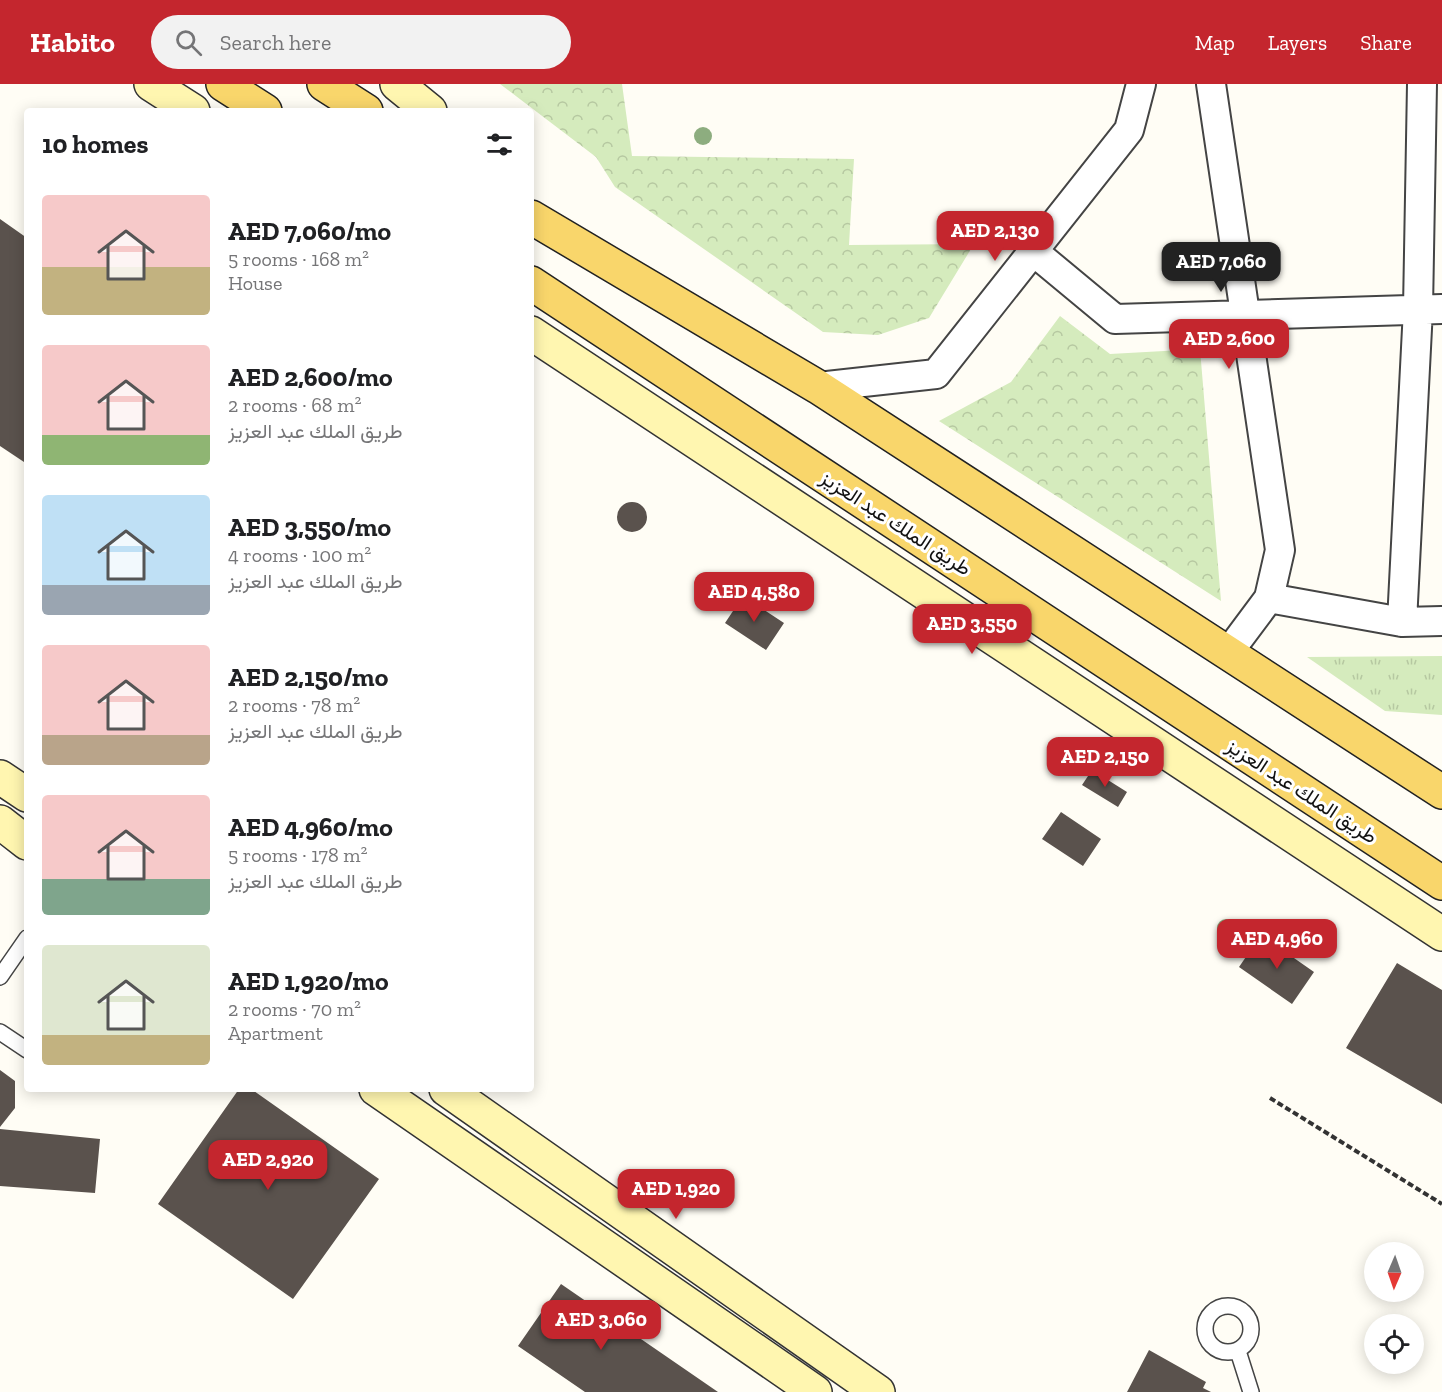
<!DOCTYPE html>
<meta charset="utf-8">
<style>
:root{--surface:#fff;--page:#f2f2f2;--text:#202124;--muted:#757577;--accent:#c4262e}
body{margin:0;font-family:"Zilla Slab",Vazirmatn,serif;background:var(--page);color:var(--text);height:100vh;display:flex;flex-direction:column;font-size:22px;white-space:nowrap}
*{box-sizing:border-box;margin:0}
p{font-size:20px;color:var(--muted)}
.icon{flex:none;width:33px;height:33px;fill:none;stroke:currentColor;stroke-width:2;stroke-linecap:round;stroke-linejoin:round}
.map{position:relative;flex:1;overflow:hidden}
.details{position:absolute;left:24px;top:24px;width:510px;height:984px;display:flex;flex-direction:column;background:var(--surface);border-radius:6px;box-shadow:0 3px 15px #0003}
.details>*{flex:none}
.needle{width:39px;rotate:182deg}
.tools{position:absolute;left:1364px;top:1158px;display:grid;gap:12px}
.tools a{display:grid;place-items:center;width:60px;height:60px;border-radius:50%;background:var(--surface);box-shadow:0 3px 15px #0003;font-size:30px}
.price{position:absolute;translate:-50% -51px;padding:0 14px;border-radius:12px;background:var(--accent);color:#fff;font-size:20px;line-height:39px;filter:drop-shadow(0 2px 3px #0008)}
.price::after{content:'';position:absolute;left:50%;top:36px;width:18px;height:14px;margin-left:-9px;background:inherit;clip-path:polygon(0 0,100% 0,50% 100%)}
.price.current{background:#222;color:#fff}
ul{padding:0;list-style:none}
li{display:flex;align-items:center;gap:18px;height:150px;padding:0 18px}
li span{display:grid;place-items:center;flex:none;width:168px;height:120px;border-radius:6px;color:#555}
li>.icon{margin-inline-start:auto}
span .icon{width:72px;height:72px;fill:#fffc;stroke-width:1}
li b{font-size:26px}
h2{display:flex;justify-content:space-between;align-items:center;height:72px;padding:0 18px;font-size:26px}
header{display:flex;align-items:center;gap:36px;box-sizing:border-box;height:84px;padding:0 30px;background:var(--accent);color:#fff}
header strong{font-size:28px}
nav{display:flex;gap:33px;margin-inline-start:auto;font-size:21px}
.search{width:420px;height:54px;background:var(--page);display:flex;align-items:center;gap:15px;box-sizing:border-box;padding:0 21px;border-radius:33px;color:var(--muted);font-size:22px}
.map>svg:first-child{display:block}
.grass{fill:url(#grass-tufts)}
.park{fill:url(#park-crowns)}
.building{fill:#5a524d}
.lines{fill:none;stroke-linecap:round;stroke-linejoin:round}
.lane-casing{stroke:#444;stroke-width:18}
.street-casing{stroke:#444;stroke-width:32}
.secondary-casing{stroke:#333;stroke-width:36}
.primary-casing{stroke:#222;stroke-width:36}
.path{stroke:#333;stroke-width:4;stroke-dasharray:6 3;stroke-linecap:butt}
.lane{stroke:#fff;stroke-width:15}
.street{stroke:#fff;stroke-width:28}
.secondary{stroke:#fff6b0;stroke-width:33}
.primary{stroke:#f9d66b;stroke-width:33}
.tree{fill:#8dad7f}
.labels{text-anchor:middle;dominant-baseline:central;stroke-width:6;stroke-linejoin:round;paint-order:stroke}
.street-label{font-size:20px;fill:#111;stroke:#fff}
</style>
<header>
<strong>Habito</strong>
<div class="search"><svg class="icon" aria-label="search" viewBox="0 0 24 24"><circle cx="10" cy="10" r="6"/><path d="M15 15l6 6"/></svg>Search here</div>
<nav><a>Map</a><a>Layers</a><a>Share</a></nav>
</header>
<div class="map">
<svg width="1442" height="1308" viewBox="0 0 1442 1308">
<defs>
<pattern id="grass-tufts" width="24" height="20" patternUnits="userSpaceOnUse" patternTransform="scale(1.5)"><rect width="24" height="20" fill="#d5ebbd"/><path d="M3 7l-1-3M5 7V3M7 7l1-3M15 17l-1-3M17 17v-4M19 17l1-3" fill="none" stroke="#b6c8a1"/></pattern>
<pattern id="park-crowns" width="20" height="18" patternUnits="userSpaceOnUse" patternTransform="scale(1.5)"><rect width="20" height="18" fill="#d5ebbd"/><path d="M2 6a3 3 0 1 1 6 0M12 15a3 3 0 1 1 6 0" fill="none" stroke="#b6c8a1"/></pattern>
</defs>
<rect width="100%" height="100%" fill="#fffdf5"/>
<path class="grass" d="M1442,572V631L1385,627L1307,573Z"/>
<path class="park" d="M500,0H622L632,72L854,75L849,161L974,160L929,234L878,251L823,248L615,103L596,73Z
M1060,232L1110,270L1200,265L1221,517L939,337L1011,298Z"/>
<path class="building" d="M0,135L27,154V380L0,362Z
M617 433a15 15 0 1 1 30 0a15 15 0 1 1-30 0Z
M743,512L784,539L766,566L725,539Z
M1092,686L1127,708L1118,723L1082,701Z
M1061,728L1101,755L1083,782L1042,755Z
M1261,851L1314,888L1292,920L1239,883Z
M1397,879L1442,906V1020L1346,964Z
M0,986L15,997V1024L0,1043Z
M239,1005H251L379,1095L293,1215L158,1120Z
M0,1045L100,1055L95,1109L0,1102Z
M561,1200L718,1308H585L518,1262Z
M1149,1266L1206,1298L1203,1304L1211,1308H1127Z"/>
<g class="lines">
<defs>
<path id="lane" d="M0,893L27,854
M0,948L27,966
M1205 1245a23 23 0 1 1 46 0a23 23 0 1 1-46 0Z
M1238,1267L1251,1308"/>
<path id="street" d="M1211,0L1280,466L1269,514L1228,569
M1033,167L1115,235L1442,225
M818,303L936,290L1129,46L1141,0
M1269,514L1402,538L1442,537
M1402,538L1418,225L1422,0"/>
<path id="secondary" d="M151,0L193,27
M397,0L430,27
M531,249L1442,850
M0,693L27,711
M0,738L27,759
M376,1005L815,1308
M446,1005L878,1308"/>
<path id="primary" d="M223,0L265,27
M324,0L366,27
M531,133L818,303L1442,708
M531,199L1442,799"/>
</defs>
<use href="#lane" class="lane-casing"/>
<use href="#street" class="street-casing"/>
<use href="#secondary" class="secondary-casing"/>
<use href="#primary" class="primary-casing"/>
<path class="path" d="M1270,1014L1442,1120"/>
<use href="#lane" class="lane"/>
<use href="#street" class="street"/>
<use href="#secondary" class="secondary"/>
<use href="#primary" class="primary"/>
</g>
<g class="tree">
<circle cx="703" cy="52" r="9"/>
<circle cx="1226" cy="844" r="9"/>
</g>
<g class="labels">
<g class="street-label">
<text transform="translate(896 439) rotate(33)">طريق الملك عبد العزيز</text>
<text transform="translate(1302 707) rotate(33)">طريق الملك عبد العزيز</text>
</g>
</g>
</svg>
<div class="tools">
<a><svg class="needle" viewBox="-14 -14 28 28"><path d="M0-13l5 13h-10z" fill="#e53935"/><path d="M0 13l5-13h-10z" fill="#757577"/></svg></a>
<a><svg class="icon" aria-label="locate" viewBox="0 0 24 24"><circle cx="12" cy="12" r="6"/><path d="M12 2v4M12 18v4M2 12h4M18 12h4"/></svg></a>
</div>
<b class="price" style="left:995px;top:178px">AED 2,130</b>
<b class="price current" style="left:1221px;top:209px">AED 7,060</b>
<b class="price" style="left:1229px;top:286px">AED 2,600</b>
<b class="price" style="left:754px;top:539px">AED 4,580</b>
<b class="price" style="left:972px;top:571px">AED 3,550</b>
<b class="price" style="left:1105px;top:704px">AED 2,150</b>
<b class="price" style="left:1277px;top:886px">AED 4,960</b>
<b class="price" style="left:268px;top:1107px">AED 2,920</b>
<b class="price" style="left:676px;top:1136px">AED 1,920</b>
<b class="price" style="left:601px;top:1267px">AED 3,060</b>
<section class="details">
<h2>10 homes<svg class="icon" aria-label="filters" viewBox="0 0 24 24"><path d="M4 7h16M4 17h16"/><circle cx="9" cy="7" r="2"/><circle cx="15" cy="17" r="2"/></svg></h2>
<ul>
<li><span style="background:linear-gradient(#f6c9c9 60%,#c2b280 0)"><svg class="icon" aria-label="home" viewBox="0 0 24 24"><path d="M3 11l9-7 9 7M6 9v11h12V9"/></svg></span><div><b>AED 7,060/mo</b><p>5 rooms · 168 m²</p><p>House</p></div></li>
<li><span style="background:linear-gradient(#f6c9c9 75%,#8fb573 0)"><svg class="icon" aria-label="home" viewBox="0 0 24 24"><path d="M3 11l9-7 9 7M6 9v11h12V9"/></svg></span><div><b>AED 2,600/mo</b><p>2 rooms · 68 m²</p><p>طريق الملك عبد العزيز</p></div></li>
<li><span style="background:linear-gradient(#bfe0f5 75%,#9aa5b1 0)"><svg class="icon" aria-label="home" viewBox="0 0 24 24"><path d="M3 11l9-7 9 7M6 9v11h12V9"/></svg></span><div><b>AED 3,550/mo</b><p>4 rooms · 100 m²</p><p>طريق الملك عبد العزيز</p></div></li>
<li><span style="background:linear-gradient(#f6c9c9 75%,#b9a48a 0)"><svg class="icon" aria-label="home" viewBox="0 0 24 24"><path d="M3 11l9-7 9 7M6 9v11h12V9"/></svg></span><div><b>AED 2,150/mo</b><p>2 rooms · 78 m²</p><p>طريق الملك عبد العزيز</p></div></li>
<li><span style="background:linear-gradient(#f6c9c9 70%,#7fa58c 0)"><svg class="icon" aria-label="home" viewBox="0 0 24 24"><path d="M3 11l9-7 9 7M6 9v11h12V9"/></svg></span><div><b>AED 4,960/mo</b><p>5 rooms · 178 m²</p><p>طريق الملك عبد العزيز</p></div></li>
<li><span style="background:linear-gradient(#dfe7d0 75%,#c2b280 0)"><svg class="icon" aria-label="home" viewBox="0 0 24 24"><path d="M3 11l9-7 9 7M6 9v11h12V9"/></svg></span><div><b>AED 1,920/mo</b><p>2 rooms · 70 m²</p><p>Apartment</p></div></li>
</ul>
</section>
</div>
